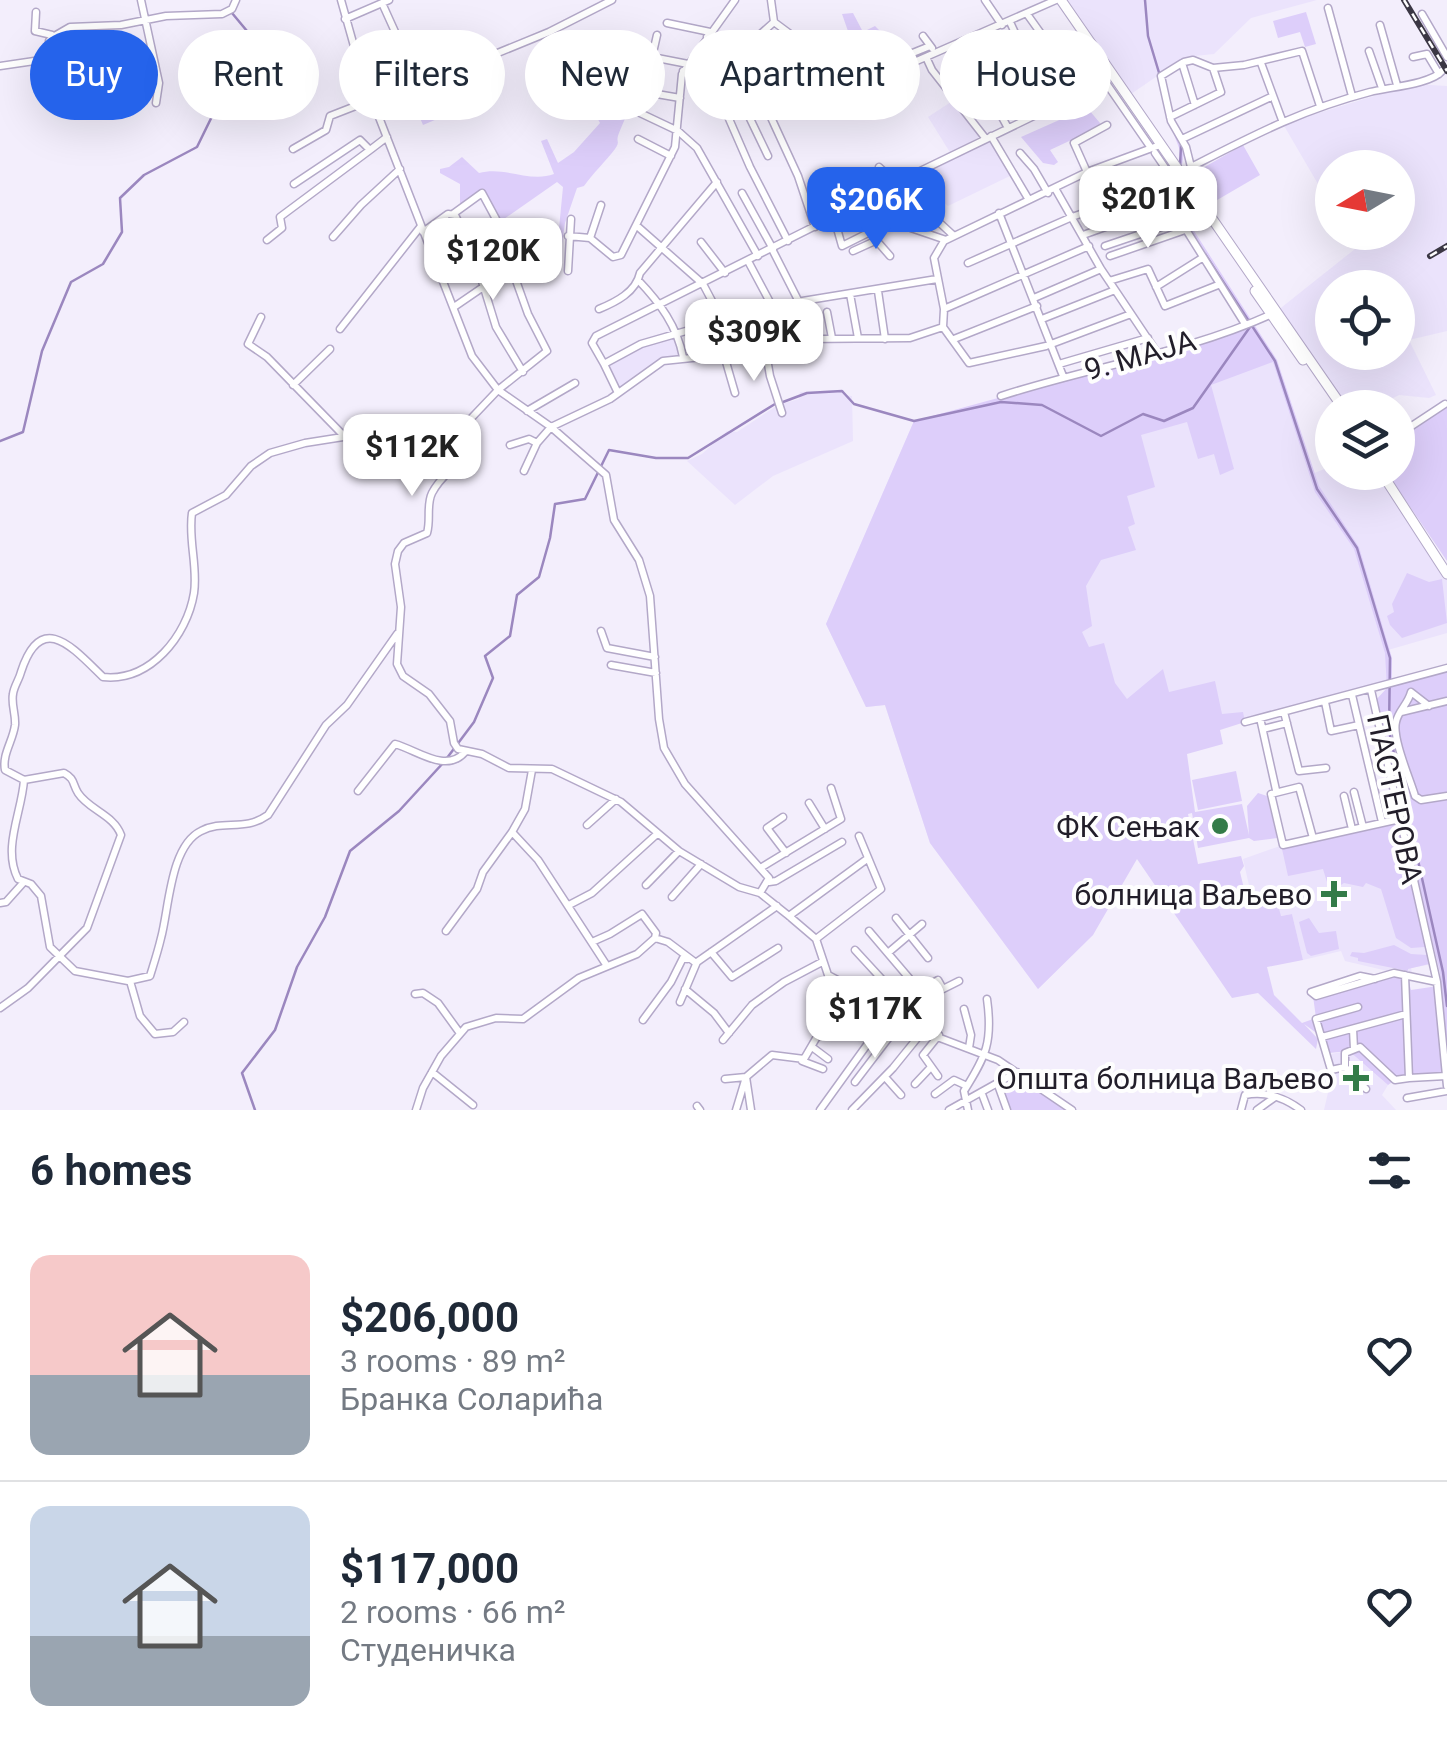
<!DOCTYPE html>
<meta charset="utf-8">
<style>
:root{--surface:#fff;--page:#f6f6f7;--text:#1f2937;--muted:#747a83;--line:#e0e1e3;--accent:#2563eb}
body{margin:0;font-family:Roboto,sans-serif;background:var(--page);color:var(--text);height:100vh;display:flex;flex-direction:column;font-size:38px;white-space:nowrap}
*{box-sizing:border-box;margin:0}
p{font-size:32px;color:var(--muted)}
.icon{flex:none;width:55px;height:55px;fill:none;stroke:currentColor;stroke-width:2;stroke-linecap:round;stroke-linejoin:round}
.map{position:relative;height:1110px;overflow:hidden}
.details{display:flex;flex-direction:column;background:var(--surface);flex:1}
.details>*{flex:none}
.banner{position:absolute;left:30px;top:30px;width:1388px;height:90px;display:flex;gap:20px}
.needle{width:65px;rotate:260deg}
.controls{position:absolute;left:1315px;top:150px;display:grid;gap:20px}
.controls a{display:grid;place-items:center;width:100px;height:100px;border-radius:50%;background:var(--surface);box-shadow:0 10px 40px #0002;font-size:50px}
.price{position:absolute;translate:-50% -85px;padding:0 22px;border-radius:20px;background:#fff;color:#222;font-size:32px;line-height:65px;filter:drop-shadow(0 2px 5px #0008)}
.price::after{content:'';position:absolute;left:50%;top:60px;width:30px;height:22px;margin-left:-15px;background:inherit;clip-path:polygon(0 0,100% 0,50% 100%)}
.price.current{background:var(--accent);color:#fff}
ul{padding:0;list-style:none}
li{display:flex;align-items:center;gap:30px;height:250px;padding:0 30px}
li+li{border-top:2px solid var(--line)}
li span{display:grid;place-items:center;flex:none;width:280px;height:200px;border-radius:20px;color:#555}
li>.icon{margin-inline-start:auto}
span .icon{width:120px;height:120px;fill:#fffc;stroke-width:1}
li b{font-size:42px}
h2{display:flex;justify-content:space-between;align-items:center;height:120px;padding:0 30px;font-size:42px}
.pill{padding:0 35px;border-radius:45px;background:var(--surface);box-shadow:0 10px 40px #0002;font-size:35px;line-height:90px}
.pill.current{background:var(--accent);color:#fff}
.map>svg:first-child{display:block}
.built{fill:#ebe3fc;fill-rule:evenodd}
.green{fill:#ddcefa}
.lines{fill:none;stroke-linecap:round;stroke-linejoin:round}
.stream{stroke:#9b87bf;stroke-width:2.5}
.minor-casing{stroke:#b3a8c8;stroke-width:9}
.major-casing{stroke:#b3a8c8;stroke-width:11}
.minor{stroke:#fff;stroke-width:6}
.major{stroke:#fff;stroke-width:9}
.rail-casing{stroke:#3b3744;stroke-width:6}
.rail{stroke:#fefefe;stroke-width:2.5;stroke-dasharray:8;stroke-linecap:butt}
.poi-dot{fill:#337b48;stroke:#fefefe;stroke-width:4}
.labels{text-anchor:middle;dominant-baseline:central;stroke-width:8;stroke-linejoin:round;paint-order:stroke}
.street-label{font-size:30px;fill:#221e2a;stroke:#fefefe}
.poi-label{font-size:30px;fill:#221e2a;stroke:#fefefe;text-anchor:end}
</style>
<div class="map">
<svg width="1447" height="1110" viewBox="0 0 1447 1110">
<rect width="100%" height="100%" fill="#f3eefc"/>
<path class="built" d="M1066,0H1317L1251,18L1214,54L1185,57L1131,94Z
M1413,84L1447,86V331L1409,340L1436,395L1429,398L1399,395L1375,407H1343L1277,311L1355,249L1347,233L1398,232V168H1332V208L1283,124ZM1332,288H1398V352H1332Z
M954,100L981,136L951,154L928,117Z
M992,139L1014,174L948,206L916,178Z
M677,333L683,357L666,361L618,393L607,362Z
M1275,361L1312,474L1332,466V472L1381,473L1447,574V633L1388,650L1390,684L1181,738L1093,935L1038,989L930,843L885,705L866,707L826,624L914,421Z
M844,390V395L852,396L853,441L773,476L735,505L687,461L702,454L727,431L737,432L778,405L799,399L800,392Z
M1400,819L1433,964L1411,968L1413,977L1345,961L1341,951L1303,960L1292,914L1280,916L1277,902L1254,907L1243,859L1283,845Z
M1349,1051L1388,1085L1382,1095L1396,1110H1324L1333,1071L1330,1054Z"/>
<path class="green" d="M1306,12L1316,44L1305,47L1300,32L1278,38L1273,21Z
M853,13L863,32L875,26L883,34L844,59L843,52L856,41L849,34L842,14Z
M627,52L638,54C645,79 628,111 619,133C615,143 621,140 615,149C606,161 593,173 584,186L577,188L565,223L561,251L558,239L563,187L557,182L501,221L482,189L460,204V184L440,173V169L449,167L462,157L479,173C505,166 530,183 554,174L541,141L547,139L558,163L574,152L600,123L588,101L620,88Z
M456,72L470,105L423,125L409,92Z
M853,80L857,104L824,115L823,88Z
M1084,109L1089,110L1100,123L1099,127L1050,150L1058,162L1054,165L1043,163L1021,137Z
M1168,119C1173,126 1179,134 1182,142C1189,163 1171,182 1176,203L1277,360L1319,486L1359,547L1392,658V686L1447,671V1050L1440,973L1374,702L1387,688L1385,653L1354,549L1315,492L1273,362L1211,385L1234,469L1220,475L1214,454L1198,459L1187,422L1141,435L1155,487L1127,496L1135,524L1128,527L1136,550L1101,560L1086,586L1092,626L1082,632L1089,647L1104,643L1115,683L1127,699L1163,669L1169,692L1215,681L1222,714L1243,712L1245,722L1220,730L1223,744L1187,754L1195,812L1242,804L1249,835L1247,806L1258,793L1267,796L1277,838L1254,841L1249,838L1198,848L1192,813L1188,814L1198,864L1241,856L1244,866L1240,872L1248,905L1254,907L1277,902L1281,916L1292,914L1303,960L1267,967L1274,995L1302,1023L1316,1018L1313,996L1394,973L1408,979L1411,990L1438,986L1446,1076L1395,1080L1388,1085L1349,1051L1329,1053L1322,1037L1304,1024L1318,1039L1316,1049L1258,993L1232,998L1137,859L1093,935L1038,989L930,843L885,705L866,707L826,624L914,421L1158,354L1245,324L1172,201V188L1181,153Z
M1243,145L1260,175L1212,203L1194,173Z
M1447,403V561L1387,473L1398,472V435Z
M1407,573L1429,582L1442,579L1447,623L1402,638L1390,625L1387,616L1394,612L1392,604Z
M1236,771L1242,801L1198,810L1192,780Z
M1397,824L1425,947L1411,948L1396,938L1381,889L1366,883L1363,887L1344,883L1330,892L1323,869L1288,876L1282,849Z
M1309,918L1319,933L1336,931L1339,949L1311,956L1307,953L1299,922Z
M1394,945L1411,954L1427,955L1429,964L1408,969V971L1358,961V958L1350,956L1352,952L1364,953Z
M1017,1072L1072,1110H1007L998,1085Z"/>
<g class="lines">
<path class="stream" d="M1145,0L1148,36L1160,76
M1180,166L1181,145
M1178,174L1172,190L1180,214
M1205,254L1275,361L1317,489L1357,548L1390,658L1389,731L1443,972L1447,1006
M783,402L807,393L842,391L854,404L914,421L1001,402L1042,405L1101,436L1143,414L1164,421L1193,408L1250,327
M0,441L23,432L42,351L71,282L103,264L122,232L120,198L144,175L197,147L221,98L250,52L247,31L232,13
M255,1110L242,1073L275,1030L297,967L325,917L350,851L399,811L444,762L474,722L493,678L485,656L510,636L517,595L539,577L550,538L555,504L585,499L609,450L656,458H688L775,404"/>
<defs>
<path id="minor" d="M141,0L159,83L156,103
M341,0L361,71L472,356L498,390L551,427L606,475L614,520L639,560L650,596L659,719L664,748L685,784L769,878L760,893
M771,0L774,22L801,42L819,67
M985,0L1002,25
M382,3L401,45
M1328,8L1352,96
M36,12L35,31L52,35
M1027,14L1052,49
M1422,14L1447,57
M345,19L389,0
M1010,22L1027,59
M667,23L710,32
M1380,25L1397,85
M657,35L652,57L688,64
M923,36L932,48
M707,37L751,74L798,176L815,227
M1075,38L1151,148
M49,41L121,62
M417,49L430,80
M1049,50L1080,106
M1369,51L1382,88
M763,52L756,38L774,22
M926,57L932,70L986,139
M1413,57L1427,54L1439,74
M1184,62L1193,60L1213,68L1244,65L1302,51L1320,106
M1261,63L1282,120
M0,66L41,60L51,38L70,27L121,25L166,16L222,14L232,9L236,0
M1012,66L1035,114
M683,71L723,105L750,167L788,241
M887,74L1056,0
M846,80L930,46
M984,81L1080,36
M651,93L680,98
M975,97L964,83L978,74
M373,104L549,32L612,0
M725,110L743,104L768,156
M640,113L678,131L697,148L758,256
M1170,117L1221,92L1213,68
M1008,128L973,64L1018,38
M991,136L1029,200
M638,139L671,156
M1182,139L1273,96
M293,149L326,130L330,116L371,100
M1020,153L1034,169L1048,193
M1155,153L1170,175V204L1245,324
M879,167L954,236
M1191,167L1186,147L1171,121L1161,76L1182,63L1195,105
M1087,172L1074,143L1107,125
M822,175L842,246L894,220
M294,184L360,140L370,150L387,137
M1181,184L1191,167C1254,135 1301,110 1370,92C1390,87 1431,84 1442,71
M1056,190L1101,269L1158,354
M742,193L773,249
M881,207L912,175L1075,96
M999,213L1063,376
M453,214L482,193L496,219
M637,226L703,284L722,320
M423,232L448,214L455,215L473,252L496,327L523,372
M1083,235L1170,204
M568,236L590,238L613,257L621,255L675,147L682,74L735,0
M333,237L361,205L400,169
M590,238L601,205
M267,240L282,228L280,217L370,150
M876,240L890,256
M701,242L725,273
M503,244L528,314L547,351L498,390L460,430C468,471 447,464 432,493C426,505 431,520 427,533L404,543L398,551L395,564L401,607L397,664L403,676L429,694L450,721L454,743L458,749L482,754L509,768L552,769L621,802L679,851L739,887L760,893L789,916L816,939L828,975L860,992L890,1019L998,1060L1072,1110
M1105,246L1179,221
M772,249L798,300
M853,251L875,241L874,233
M1110,256L1185,230
M748,261L772,306
M968,263L1072,217L1169,183
M568,271L571,219
M638,280C660,303 677,326 683,357
M1109,281L1148,269L1165,306L1218,285
M1156,287L1202,258
M878,291L885,339
M850,294L858,338
M1034,298L1101,269
M454,307L511,268
M599,309C616,302 636,292 640,273L717,182
M944,309L1089,246
M827,312L832,338
M261,317L248,344L267,357L344,436
M1042,319L1115,290
M943,327L944,309L934,258L944,241L1087,172L1160,145
M943,327L969,363L1046,346L1131,314
M340,329L421,226
M954,339L1037,306
M765,347L770,376L782,413
M724,355L735,393
M604,364L592,343L596,336L865,201H874L899,224L946,240
M1059,364L1148,338
M293,385L330,349
M618,393L604,364L641,344L772,306L937,279
M1001,396C1090,367 1186,353 1272,314
M527,411L575,383
M1398,435L1445,404
M510,445L529,439L537,443
M524,471L537,443L551,427L610,399L663,361L740,353L802,339L910,338L943,327
M601,631L607,648L655,657
M397,634L347,705L326,725L268,815C244,832 224,819 201,831C170,846 169,909 161,938C158,951 154,963 150,976L128,981L75,971L50,947L41,896L31,884L18,879C2,848 22,812 24,780L5,770C2,754 13,741 15,725C16,715 11,704 13,694C14,686 19,680 21,672C41,610 72,647 103,677C150,682 187,636 194,593C198,567 188,539 192,513L226,495L251,466L270,453L305,443L394,429L445,427L460,430
M611,665L656,673
M1371,690L1437,982L1447,1086
M1352,695L1382,822
M1325,702L1331,731L1359,725
M1429,706L1411,692C1408,704 1398,711 1396,722C1392,738 1410,779 1415,796L1421,800L1447,796
M1284,712L1299,771L1326,768
M1401,712L1447,701
M1260,718L1276,790
M1245,722L1447,668
M1263,729L1287,723
M358,791L395,744C417,750 446,774 465,752
M1354,792L1363,827
M1344,796L1352,829
M809,803L825,829
M783,817L767,828L786,853
M587,825L616,799
M512,832L538,860L607,966
M1313,838L1299,787L1271,794L1283,845L1400,819
M762,867L841,819L831,788
M769,882L776,881L842,842
M646,885L679,851
M672,897L701,864
M0,903L6,902L23,883
M569,905L592,893L657,834
M789,916L867,859
M896,918L928,958
M446,931L477,889L483,872L512,832L525,809L532,770
M869,931L920,991
M816,939L881,889L859,836
M592,942L610,934L642,914L656,933L655,938
M855,950L901,1000
M711,952L732,977L778,948
M889,952L922,924
M1405,975L1409,1078L1446,1076
M1375,979L1360,976L1311,992L1316,996L1394,973L1437,982
M130,981L140,1016L155,1034L173,1032L184,1022
M685,989L714,1013L729,1033
M415,994L423,993L438,1003L459,1032
M680,1002L697,962L777,906
M1358,1007L1316,1019L1331,1070L1345,1067V1053L1360,1047L1395,1080L1409,1078
M0,1008L28,988L87,928L121,835C114,815 89,810 78,793C72,783 75,779 64,773L24,780
M834,1009L851,1020
M964,1009L971,1035L969,1048
M882,1013L938,980L943,989L959,981
M643,1020L671,982L683,958L687,959
M1353,1029L1354,1049
M1322,1037L1406,1014
M723,1040L752,1005L784,982L822,962
M812,1047L828,1059
M802,1061L823,1069
M1345,1067L1366,1089
M432,1072L473,1105
M938,1076L923,1055L939,1035
M885,1077L901,1095
M725,1079L746,1077L751,1110
M855,1082L900,1023
M915,1084L931,1067
M998,1085L1007,1110
M935,1094L954,1080L967,1086
M982,1094L988,1110
M1407,1098L1447,1091
M697,1106L700,1110
M416,1110L423,1088L441,1056L466,1027L496,1018L523,1019L579,978L637,954L655,938L668,942L696,963
M736,1110L746,1077L772,1055L804,1059L847,985
M820,1110L887,1017
M852,1110L893,1068L923,1031
M949,1110L1017,1072
M968,1110L964,1091C986,1056 993,1042 987,999
M1241,1110L1245,1095C1265,1091 1285,1098 1301,1110
M1257,1110L1275,1097"/>
<path id="major" d="M1061,0L1343,408
M1255,291L1303,360
M1381,472L1447,574"/>
</defs>
<use href="#minor" class="minor-casing"/>
<use href="#major" class="major-casing"/>
<use href="#minor" class="minor"/>
<use href="#major" class="major"/>
<defs>
<path id="rail" d="M1404,0L1447,71
M1430,256L1447,246"/>
</defs>
<use href="#rail" class="rail-casing"/>
<use href="#rail" class="rail"/>
</g>
<g class="poi-dot">
<circle cx="1220" cy="826" r="10"/>
<path d="M1329 879h10v10h10v10h-10v10h-10v-10h-10v-10h10z"/>
<path d="M1351 1063h10v10h10v10h-10v10h-10v-10h-10v-10h10z"/>
</g>
<g class="labels">
<g class="street-label">
<text transform="translate(1140 355) rotate(-16)">9. МАЈА</text>
<text transform="translate(1395 799) rotate(78)">ПАСТЕРОВА</text>
</g>
<g class="poi-label">
<text x="1200" y="826">ФК Сењак</text>
<text x="1312" y="894">болница Ваљево</text>
<text x="1334" y="1078">Општа болница Ваљево</text>
</g>
</g>
</svg>
<div class="controls">
<a><svg class="needle" viewBox="-14 -14 28 28"><path d="M0-13l5 13h-10z" fill="#e53935"/><path d="M0 13l5-13h-10z" fill="#747a83"/></svg></a>
<a><svg class="icon" aria-label="locate" viewBox="0 0 24 24"><circle cx="12" cy="12" r="6"/><path d="M12 2v4M12 18v4M2 12h4M18 12h4"/></svg></a>
<a><svg class="icon" aria-label="layers" viewBox="0 0 24 24"><path d="M12 4l9 5-9 5-9-5zM3 14l9 5 9-5"/></svg></a>
</div>
<b class="price" style="left:1148px;top:251px">$201K</b>
<b class="price current" style="left:876px;top:252px">$206K</b>
<b class="price" style="left:493px;top:303px">$120K</b>
<b class="price" style="left:754px;top:384px">$309K</b>
<b class="price" style="left:412px;top:499px">$112K</b>
<b class="price" style="left:875px;top:1061px">$117K</b>
<div class="banner">
<a class="pill current">Buy</a>
<a class="pill">Rent</a>
<a class="pill">Filters</a>
<a class="pill">New</a>
<a class="pill">Apartment</a>
<a class="pill">House</a>
</div>
</div>
<section class="details">
<h2>6 homes<svg class="icon" aria-label="filters" viewBox="0 0 24 24"><path d="M4 7h16M4 17h16"/><circle cx="9" cy="7" r="2"/><circle cx="15" cy="17" r="2"/></svg></h2>
<ul>
<li><span style="background:linear-gradient(#f6c9c9 60%,#9aa5b1 0)"><svg class="icon" aria-label="home" viewBox="0 0 24 24"><path d="M3 11l9-7 9 7M6 9v11h12V9"/></svg></span><div><b>$206,000</b><p>3 rooms · 89 m²</p><p>Бранка Соларића</p></div><svg class="icon" aria-label="heart" viewBox="0 0 24 24"><path d="M12 20l-8-8c-3-5 5-10 8-4 3-6 11-1 8 4z"/></svg></li>
<li><span style="background:linear-gradient(#c9d6e8 65%,#9aa5b1 0)"><svg class="icon" aria-label="home" viewBox="0 0 24 24"><path d="M3 11l9-7 9 7M6 9v11h12V9"/></svg></span><div><b>$117,000</b><p>2 rooms · 66 m²</p><p>Студеничка</p></div><svg class="icon" aria-label="heart" viewBox="0 0 24 24"><path d="M12 20l-8-8c-3-5 5-10 8-4 3-6 11-1 8 4z"/></svg></li>
</ul>
</section>
